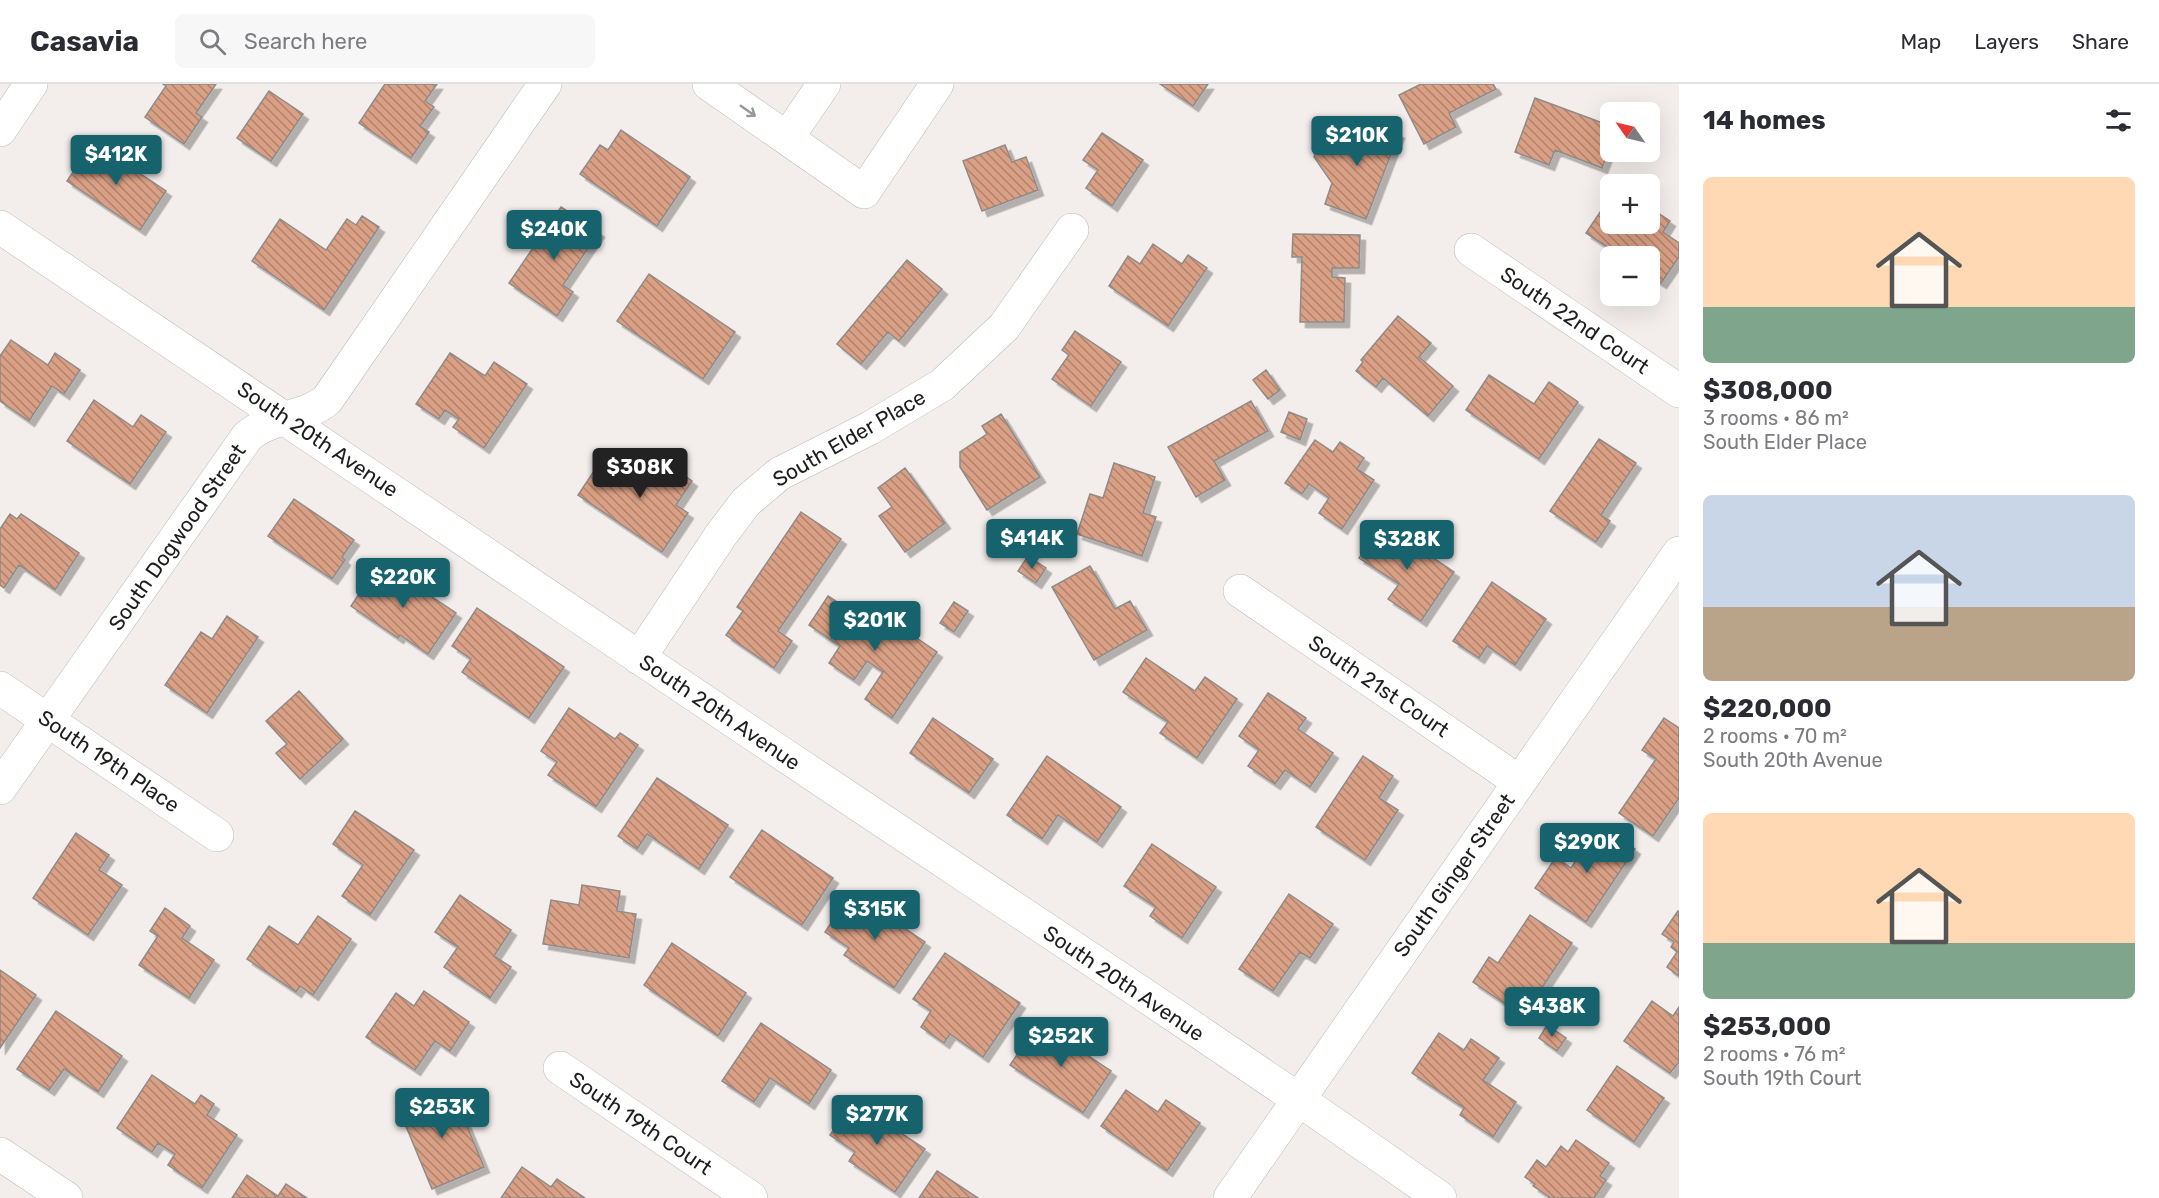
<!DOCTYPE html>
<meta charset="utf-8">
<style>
:root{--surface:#fff;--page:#f7f7f7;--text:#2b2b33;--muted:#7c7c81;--line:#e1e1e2;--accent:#16636e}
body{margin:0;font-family:Rubik,sans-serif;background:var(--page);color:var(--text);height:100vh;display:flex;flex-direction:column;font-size:22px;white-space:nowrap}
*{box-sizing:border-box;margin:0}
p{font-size:20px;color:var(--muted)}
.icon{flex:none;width:33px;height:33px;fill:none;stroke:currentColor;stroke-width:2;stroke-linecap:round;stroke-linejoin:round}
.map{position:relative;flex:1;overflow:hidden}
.sheet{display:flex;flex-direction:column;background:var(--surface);width:480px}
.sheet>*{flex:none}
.needle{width:39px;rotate:304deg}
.tools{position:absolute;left:1600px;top:18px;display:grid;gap:12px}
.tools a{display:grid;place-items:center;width:60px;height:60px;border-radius:9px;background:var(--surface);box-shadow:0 6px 24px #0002;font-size:30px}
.price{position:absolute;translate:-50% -51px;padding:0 14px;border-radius:6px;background:var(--accent);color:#fff;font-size:20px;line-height:39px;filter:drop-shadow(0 2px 3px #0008)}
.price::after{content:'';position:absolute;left:50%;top:36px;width:18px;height:14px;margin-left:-9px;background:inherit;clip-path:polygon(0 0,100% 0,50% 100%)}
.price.on{background:#222;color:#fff}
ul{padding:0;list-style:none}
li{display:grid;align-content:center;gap:12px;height:318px;padding:0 24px}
li span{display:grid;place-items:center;height:186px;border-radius:9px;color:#555}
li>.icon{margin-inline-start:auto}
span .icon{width:108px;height:108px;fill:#fffc;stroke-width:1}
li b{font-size:26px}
h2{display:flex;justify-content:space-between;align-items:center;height:72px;padding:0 24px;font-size:26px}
header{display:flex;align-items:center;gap:36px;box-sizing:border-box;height:84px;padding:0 30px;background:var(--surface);border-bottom:2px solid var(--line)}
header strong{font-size:28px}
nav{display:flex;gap:33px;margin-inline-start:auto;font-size:21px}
.search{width:420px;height:54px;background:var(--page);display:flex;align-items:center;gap:15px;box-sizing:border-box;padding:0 21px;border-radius:9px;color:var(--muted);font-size:22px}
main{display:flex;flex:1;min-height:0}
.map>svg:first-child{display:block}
.building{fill:url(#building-back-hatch);stroke:#8f8b89;stroke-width:1.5;filter:url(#shadow)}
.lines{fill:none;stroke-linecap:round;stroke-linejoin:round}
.minor-casing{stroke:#bdb9b7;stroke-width:34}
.minor{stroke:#fff;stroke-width:33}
.oneway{stroke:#9a9999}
.labels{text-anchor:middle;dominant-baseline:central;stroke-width:4.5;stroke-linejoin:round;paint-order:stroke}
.street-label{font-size:21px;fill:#1f1d1c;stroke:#fff}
</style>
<header>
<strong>Casavia</strong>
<div class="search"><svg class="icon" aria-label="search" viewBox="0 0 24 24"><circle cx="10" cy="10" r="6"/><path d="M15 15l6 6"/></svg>Search here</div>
<nav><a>Map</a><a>Layers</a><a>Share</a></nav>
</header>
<main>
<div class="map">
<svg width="1679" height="1114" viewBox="0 0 1679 1114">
<defs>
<pattern id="building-back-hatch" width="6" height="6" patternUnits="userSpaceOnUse" patternTransform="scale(1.5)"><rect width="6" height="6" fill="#daa085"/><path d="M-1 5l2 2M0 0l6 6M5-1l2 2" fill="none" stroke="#b0826c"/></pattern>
<filter id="shadow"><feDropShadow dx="5.5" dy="5.5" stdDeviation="0" flood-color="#0004"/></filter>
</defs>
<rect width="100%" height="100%" fill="#f3eeec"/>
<path class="building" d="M163,0H216L196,29L202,33L184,60L145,33L166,2Z
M385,0H437L425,17L434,23L420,42L429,48L411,74L359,39Z
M1160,0H1208L1193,22Z
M1421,0H1493L1496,5L1449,29L1456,43L1424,60L1399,11Z
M269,7L303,30L271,77L237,54Z
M1535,14L1611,42V60L1602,84L1555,66L1549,81L1515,68Z
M1358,34L1399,49L1366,135L1325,120L1332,99L1314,73L1321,55L1346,65Z
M621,46L690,93L657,142L580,90L600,61L608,66Z
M1102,49L1143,76L1112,122L1086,104L1098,86L1083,76Z
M93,58L166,107L140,146L67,97Z
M1005,61L1012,78L1026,73L1038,106L982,127L963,77Z
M1611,112V140H1650L1652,125L1670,137L1663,148L1679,159V173L1661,199L1650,192V172H1621L1586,149Z
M561,123L599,148L563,201L573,208L557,232L509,199Z
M362,132L379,143L324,226L252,177L280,135L326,166L347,135L356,141Z
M1293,150L1360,151L1359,184H1332V193L1345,194L1344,238H1300L1302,173H1292Z
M1153,160L1182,180L1188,171L1207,184L1168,242L1109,202L1128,172L1140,180Z
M907,176L942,205L899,257L888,248L861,280L837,260Z
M649,190L735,248L703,295L617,237Z
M1398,232L1431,259L1419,273L1453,302L1428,332L1383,294L1376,303L1356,287L1363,278L1361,276Z
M1075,247L1121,278L1091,322L1052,295L1069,271L1062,266Z
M11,256L48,281L55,269L80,286L64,310L52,302L29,337L0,317V272Z
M450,269L485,292L494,278L527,300L484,364L453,343L459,335L445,326L439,335L416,320Z
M1266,286L1280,306L1268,315L1253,296Z
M1489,291L1534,320L1549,298L1578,318L1539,375L1466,326Z
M94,316L133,343L141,331L166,348L130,400L67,357Z
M1251,317L1268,347L1214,377L1225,396L1196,413L1168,363Z
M1289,328L1307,335L1300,356L1281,348Z
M1001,330L1040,393L987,426L960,383V368L987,350L982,342Z
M1599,355L1636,379L1601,431L1610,437L1596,458L1550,427Z
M1315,356L1333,368L1340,358L1364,374L1357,385L1374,396L1342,445L1319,429L1329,414L1309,400L1302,410L1285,399Z
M604,372L639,395L655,372L692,397L676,421L688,429L662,468L578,411Z
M1114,379L1155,393L1143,429L1156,433L1142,472L1077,450L1090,410L1103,414Z
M905,384L945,439L905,468L879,432L892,423L878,404Z
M294,415L354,456L342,473L345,476L332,495L268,452Z
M801,428L841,455L778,547L792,557L774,584L726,551L743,527L737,523Z
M10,430L17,435L21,430L79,469L55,506L19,481L4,504L0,501V445Z
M1382,439L1454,488L1421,537L1388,515L1399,500L1359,474Z
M1028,472L1046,484L1036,499L1018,487Z
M380,478L456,529L428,570L400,551L398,554L351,522Z
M1090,482L1115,525L1130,517L1147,546L1094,576L1052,503Z
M1492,498L1546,535L1515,581L1487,562L1479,574L1453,557Z
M828,512L869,539L877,527L937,568L892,634L865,615L883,588L867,577L854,596L829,579L840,562L809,541Z
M954,518L968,527L954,548L940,539Z
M477,524L564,583L529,634L462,588L471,575L452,562Z
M227,532L258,553L207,629L165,601L201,548L212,555Z
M1146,574L1195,607L1205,593L1237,615L1197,674L1160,649L1168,638L1123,608Z
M299,607L343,655L300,695L276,669L287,660L266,637Z
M1268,609L1306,634L1298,645L1333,669L1310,703L1285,686L1275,700L1248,682L1259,666L1239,652Z
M569,624L615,655L620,649L638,661L596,723L548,691L557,678L541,667Z
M933,634L993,675L969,709L910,669Z
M1664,634L1679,644V714L1653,752L1619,729L1656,675L1642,666Z
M1047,672L1121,723L1097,758L1058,731L1042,755L1007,731Z
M1363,672L1393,692L1379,714L1398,726L1365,776L1316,743Z
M657,694L728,741L699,785L647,750L637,765L618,752Z
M355,727L414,766L370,831L342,812L363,781L333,760Z
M1600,741L1635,765L1586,838L1535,804L1556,773L1571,784Z
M762,746L833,794L802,841L730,793Z
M76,749L109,771L99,786L122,801L88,851L33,814Z
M1152,760L1216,803L1182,854L1150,832L1156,823L1124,802Z
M582,801L620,807L617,827L636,830L629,874L543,860L551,816L579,821Z
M1289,810L1333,840L1310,874L1300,868L1273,907L1239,885Z
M460,811L511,846L494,872L511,883L490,914L444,883L458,863L435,848Z
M849,812L877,830L879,827L925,858L894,904L844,871L849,864L825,848Z
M165,824L190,842L182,854L214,876L189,914L139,881L158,852L150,847Z
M1678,827L1679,828V892L1667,883L1677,868L1671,863L1674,858L1662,850Z
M1530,831L1572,859L1523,932L1473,898L1489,873L1498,879Z
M318,832L351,855L313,911L300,902L296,908L247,875L269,842L298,861Z
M672,859L746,909L718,952L644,901Z
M945,869L1020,919L983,973L950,950L944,959L921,943L931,927L913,915Z
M0,886L36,911L0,964Z
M424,907L469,938L450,967L435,957L415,986L366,953L396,909L414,922Z
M1652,917L1673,932L1679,923V978L1670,989L1624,957Z
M56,927L122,972L98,1008L64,985L49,1006L17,985Z
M761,939L831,986L809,1020L770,994L754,1018L722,997Z
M1039,939L1111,987L1083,1029L1010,981Z
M1547,941L1566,954L1557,967L1539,954Z
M1439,949L1464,966L1471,955L1499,974L1483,996L1516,1018L1493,1053L1460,1031L1464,1024L1412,989Z
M1617,982L1664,1014L1634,1058L1587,1026Z
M152,991L195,1020L201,1011L214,1020L207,1031L237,1051L202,1104L168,1081L175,1070L158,1059L152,1068L117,1044Z
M452,1006L484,1083L432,1105L400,1028Z
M1126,1006L1158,1028L1166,1016L1200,1039L1167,1087L1101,1042Z
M853,1017L925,1065L895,1108L849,1077L855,1068L830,1051Z
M1576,1056L1609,1079L1600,1092L1606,1096L1594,1114H1551L1533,1102L1535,1100L1525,1093L1537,1076L1546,1083L1561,1062L1568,1068Z
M522,1083L551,1103L557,1095L585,1114H501Z
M937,1087L978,1114H919Z
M247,1091L278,1112L286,1100L307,1114H232Z"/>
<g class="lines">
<defs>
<path id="minor" d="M709,0L864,108L937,0
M0,46L31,0
M787,54L824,0
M0,143C252,311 501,482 753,650C982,804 1214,954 1440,1114
M1471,166L1679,307
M1240,507L1518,697
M639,574L721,451L746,418L779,390L870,344L942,301L1004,243L1072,146
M0,604L217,751
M0,704L247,353C270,332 304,335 327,316L545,0
M560,984L751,1114
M0,1070L66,1114
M1230,1114L1679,469"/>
</defs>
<use href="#minor" class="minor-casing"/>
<use href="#minor" class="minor"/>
</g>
<defs><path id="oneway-shaft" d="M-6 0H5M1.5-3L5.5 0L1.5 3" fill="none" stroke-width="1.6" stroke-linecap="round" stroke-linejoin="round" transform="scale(1.5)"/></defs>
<use class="oneway" href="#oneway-shaft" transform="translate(748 27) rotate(35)"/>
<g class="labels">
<g class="street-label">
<text transform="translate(1575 236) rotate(34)">South 22nd Court</text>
<text transform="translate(849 354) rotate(-30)">South Elder Place</text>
<text transform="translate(318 355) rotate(34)">South 20th Avenue</text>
<text transform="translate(177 453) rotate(-55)">South Dogwood Street</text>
<text transform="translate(1379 602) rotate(34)">South 21st Court</text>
<text transform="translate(720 628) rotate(34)">South 20th Avenue</text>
<text transform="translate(109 677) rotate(34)">South 19th Place</text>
<text transform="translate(1454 791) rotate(-55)">South Ginger Street</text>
<text transform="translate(1124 899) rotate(34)">South 20th Avenue</text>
<text transform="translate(641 1039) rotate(34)">South 19th Court</text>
</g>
</g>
</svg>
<div class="tools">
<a><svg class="needle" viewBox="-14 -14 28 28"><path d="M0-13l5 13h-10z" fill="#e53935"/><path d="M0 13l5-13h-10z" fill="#7c7c81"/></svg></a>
<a>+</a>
<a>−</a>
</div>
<b class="price" style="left:1357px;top:83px">$210K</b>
<b class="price" style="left:116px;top:102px">$412K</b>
<b class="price" style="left:554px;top:177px">$240K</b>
<b class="price on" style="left:640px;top:415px">$308K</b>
<b class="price" style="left:1032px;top:486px">$414K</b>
<b class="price" style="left:1407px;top:487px">$328K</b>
<b class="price" style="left:403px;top:525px">$220K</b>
<b class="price" style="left:875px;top:568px">$201K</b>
<b class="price" style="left:1587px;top:790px">$290K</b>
<b class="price" style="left:875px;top:857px">$315K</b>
<b class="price" style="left:1552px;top:954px">$438K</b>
<b class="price" style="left:1061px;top:984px">$252K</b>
<b class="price" style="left:442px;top:1055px">$253K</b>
<b class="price" style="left:877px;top:1062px">$277K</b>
</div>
<section class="sheet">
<h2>14 homes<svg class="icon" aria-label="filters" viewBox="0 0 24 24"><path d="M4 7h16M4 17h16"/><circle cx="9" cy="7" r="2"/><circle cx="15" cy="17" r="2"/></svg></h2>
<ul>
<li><span style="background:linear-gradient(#ffd9b3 70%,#7fa58c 0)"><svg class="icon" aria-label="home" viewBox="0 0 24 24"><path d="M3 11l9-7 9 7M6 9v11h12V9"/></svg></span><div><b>$308,000</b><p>3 rooms · 86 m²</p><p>South Elder Place</p></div></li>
<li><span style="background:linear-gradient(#c9d6e8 60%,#b9a48a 0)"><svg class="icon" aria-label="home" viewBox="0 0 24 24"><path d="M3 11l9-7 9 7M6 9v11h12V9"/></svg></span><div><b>$220,000</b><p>2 rooms · 70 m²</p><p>South 20th Avenue</p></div></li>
<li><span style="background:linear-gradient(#ffd9b3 70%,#7fa58c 0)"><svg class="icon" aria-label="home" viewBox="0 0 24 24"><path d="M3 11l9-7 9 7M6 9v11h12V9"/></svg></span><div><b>$253,000</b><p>2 rooms · 76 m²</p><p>South 19th Court</p></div></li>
</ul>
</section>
</main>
